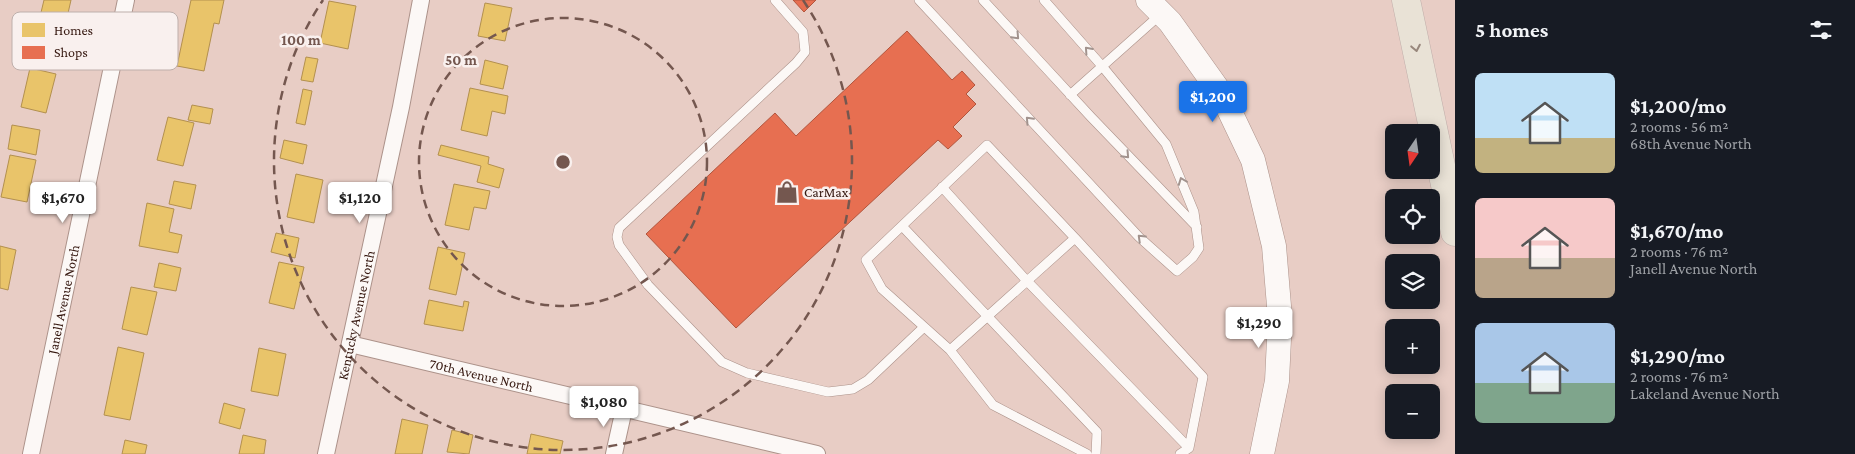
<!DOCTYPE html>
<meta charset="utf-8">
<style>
:root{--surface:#171b24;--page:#20242c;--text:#f1f3f6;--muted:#9ea1a6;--accent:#1a73e8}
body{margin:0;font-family:"Crimson Pro",serif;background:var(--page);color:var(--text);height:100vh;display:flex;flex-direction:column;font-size:19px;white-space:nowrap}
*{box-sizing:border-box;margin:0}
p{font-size:16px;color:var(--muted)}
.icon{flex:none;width:28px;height:28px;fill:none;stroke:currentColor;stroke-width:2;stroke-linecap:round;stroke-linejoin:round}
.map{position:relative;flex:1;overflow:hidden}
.sheet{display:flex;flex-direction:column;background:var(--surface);width:400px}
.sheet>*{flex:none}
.needle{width:32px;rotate:193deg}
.controls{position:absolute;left:1385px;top:124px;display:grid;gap:10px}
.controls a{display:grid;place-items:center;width:55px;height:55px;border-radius:8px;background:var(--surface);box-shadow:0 2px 12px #0003;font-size:25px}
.price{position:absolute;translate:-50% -42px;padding:0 11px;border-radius:5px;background:#fff;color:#222;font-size:16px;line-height:32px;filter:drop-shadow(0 1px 2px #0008)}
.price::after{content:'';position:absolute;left:50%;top:30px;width:15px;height:11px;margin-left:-8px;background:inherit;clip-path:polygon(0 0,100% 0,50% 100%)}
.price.on{background:var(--accent);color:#fff}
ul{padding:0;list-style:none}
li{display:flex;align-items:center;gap:15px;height:125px;padding:0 20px}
li span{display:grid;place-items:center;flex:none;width:140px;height:100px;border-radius:8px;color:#555}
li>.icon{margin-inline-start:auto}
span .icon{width:60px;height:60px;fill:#fffc;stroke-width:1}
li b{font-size:21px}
h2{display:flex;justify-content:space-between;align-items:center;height:60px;padding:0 20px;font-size:21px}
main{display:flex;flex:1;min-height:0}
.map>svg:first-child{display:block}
.homes{fill:#e9c46a;stroke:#b3904f}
.shops{fill:#e76f51;stroke:#b2553d}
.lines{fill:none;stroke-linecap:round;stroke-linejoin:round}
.lane-casing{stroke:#ac928a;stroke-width:10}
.street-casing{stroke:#ac928a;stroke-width:18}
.secondary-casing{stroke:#ac928a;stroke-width:25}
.highway-casing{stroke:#bfada9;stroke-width:29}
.lane{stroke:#fcf8f6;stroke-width:9}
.street{stroke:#fcf8f6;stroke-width:16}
.secondary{stroke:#fcf8f6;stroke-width:24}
.highway{stroke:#e9e2d6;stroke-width:28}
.oneway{stroke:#a2938e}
.oneway2{stroke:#98877c}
.ring{fill:none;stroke:#74574f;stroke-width:2.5;stroke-dasharray:9 6}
.labels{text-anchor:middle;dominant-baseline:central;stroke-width:5;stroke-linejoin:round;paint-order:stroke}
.poi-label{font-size:14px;fill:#35170f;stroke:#f9f0ee;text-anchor:start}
.street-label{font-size:14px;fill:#35170f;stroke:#f9f0ee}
.key{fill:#f9f0ee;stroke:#beafab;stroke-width:1}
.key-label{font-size:14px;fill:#35170f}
.centre{fill:#74574f;stroke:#f9f0ee;stroke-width:2.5}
.ring-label{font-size:15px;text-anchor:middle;font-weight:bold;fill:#74574f;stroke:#f9f0ee;stroke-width:5;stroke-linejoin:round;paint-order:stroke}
</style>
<main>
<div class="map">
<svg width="1455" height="454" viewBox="0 0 1455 454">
<rect width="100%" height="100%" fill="#e8cdc5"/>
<path class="homes" d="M44,0H71L64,31L38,25Z
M191,0H224L219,24L214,23L204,71L177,66Z
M329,1L356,6L348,49L320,43Z
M485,3L512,8L505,41L478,36Z
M306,57L318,59L313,82L301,80Z
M485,60L508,66L503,89L480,84Z
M30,68L56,74L46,113L21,107Z
M470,88L508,96L505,114L492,111L487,136L461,130Z
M303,89L312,91L305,125L296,123Z
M192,105L213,109L210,124L188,120Z
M168,117L194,123L183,166L157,160Z
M12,125L40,130L36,155L8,149Z
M284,140L307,145L303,164L280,158Z
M441,145L489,157L488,164L504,169L499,188L477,182L481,166L438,155Z
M10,155L36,160L27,202L1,197Z
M296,174L323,180L314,223L287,217Z
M174,181L196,185L191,209L169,204Z
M454,184L490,191L486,209L474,207L469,230L445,225Z
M147,203L174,209L169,232L182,235L178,253L139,246Z
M276,233L299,238L295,258L271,252Z
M0,246L16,250L8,290L0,288Z
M438,247L465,253L456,295L429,289Z
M279,262L304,267L294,309L269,303Z
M159,263L181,268L176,291L154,287Z
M131,287L157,292L147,335L122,329Z
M429,300L463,307L464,301L469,302L463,331L424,324Z
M118,347L144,353L130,420L104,415Z
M259,348L286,354L278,396L251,391Z
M224,403L245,409L240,429L219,423Z
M402,419L428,425L422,454H395Z
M452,430L473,435L469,454L447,452Z
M531,434L563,441L560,454H527Z
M243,435L266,440L264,454H239Z
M125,440L147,445L145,454H122Z"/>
<path class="shops" d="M793,0H816L804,12Z
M907,31L952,80L962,71L975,85L966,94L976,104L953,127L962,136L948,149L938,140L736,328L646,234L775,113L796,136Z"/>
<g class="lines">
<defs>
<path id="lane" d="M775,0L803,32L805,52L796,63L619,228L617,237L619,245L648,285L722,362L747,373L828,392L853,389L868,380L924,327
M919,0L1139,237L1177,271L1193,257L1199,248L1194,212L1166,144L1102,66L1044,0
M983,0L1091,117L1197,227
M1070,95L1161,14
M942,187L1027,281L1189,448
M902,226L1097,432L1096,454
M950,350L882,289L866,260L987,145L1075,238
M1087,454L993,405L950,350L1075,238L1203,377L1189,448L1180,454"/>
<g id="street">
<path id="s1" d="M350,344L817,454"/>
<path id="s2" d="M31,454L126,0"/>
<path id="s3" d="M326,454L401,107L421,0"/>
<path d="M614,454L624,409"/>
</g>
<path id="secondary" d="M1148,0L1170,22L1222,95L1253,160L1274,246L1280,318L1277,381L1262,454"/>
<path id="highway" d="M1406,0L1455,232"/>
</defs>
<use href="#lane" class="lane-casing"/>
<use href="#street" class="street-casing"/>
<use href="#secondary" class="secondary-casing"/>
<use href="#highway" class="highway-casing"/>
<use href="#lane" class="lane"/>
<use href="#street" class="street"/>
<use href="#secondary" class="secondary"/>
<use href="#highway" class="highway"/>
</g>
<defs><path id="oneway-chevron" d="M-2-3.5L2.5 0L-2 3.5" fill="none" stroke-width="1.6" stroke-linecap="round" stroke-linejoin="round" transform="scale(1.25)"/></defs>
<g class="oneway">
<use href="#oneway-chevron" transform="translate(1016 36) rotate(47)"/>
<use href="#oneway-chevron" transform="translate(1088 50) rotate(-132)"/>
<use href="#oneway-chevron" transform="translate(1029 120) rotate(-133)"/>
<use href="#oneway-chevron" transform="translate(1126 155) rotate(47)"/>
<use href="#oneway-chevron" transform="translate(1182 181) rotate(-111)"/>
<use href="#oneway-chevron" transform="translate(1141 238) rotate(-136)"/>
</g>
<use class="oneway2" href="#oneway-chevron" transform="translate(1416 48) rotate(79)"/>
<g class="ring">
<circle cx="563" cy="162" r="144"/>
<path d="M803 0A289 289 0 1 1 323 0"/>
</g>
<defs>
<symbol id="shop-bare" viewBox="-9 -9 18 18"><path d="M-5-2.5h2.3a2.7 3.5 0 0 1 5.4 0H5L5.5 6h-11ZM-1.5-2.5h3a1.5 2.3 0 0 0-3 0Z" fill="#74574f" stroke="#f9f0ee" stroke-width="2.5" paint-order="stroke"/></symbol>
</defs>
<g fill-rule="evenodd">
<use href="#shop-bare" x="771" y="176" width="32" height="32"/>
</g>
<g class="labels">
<g class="poi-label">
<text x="804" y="192">CarMax</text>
</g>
<g class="street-label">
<text stroke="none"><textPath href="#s2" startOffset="158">Janell Avenue North</textPath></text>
<text stroke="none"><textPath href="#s3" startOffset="142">Kentucky Avenue North</textPath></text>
<text stroke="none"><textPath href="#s1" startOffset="135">70th Avenue North</textPath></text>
</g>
</g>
<rect x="12" y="12" width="166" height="58" rx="8" class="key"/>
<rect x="22" y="23" width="23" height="14" fill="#e9c46a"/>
<rect x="22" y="46" width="23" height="13" fill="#e76f51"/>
<g class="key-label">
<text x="54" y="35">Homes</text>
<text x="54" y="57">Shops</text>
</g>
<circle cx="563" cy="162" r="8" class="centre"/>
<g class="ring-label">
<text x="301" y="45">100 m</text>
<text x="461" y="65">50 m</text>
</g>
</svg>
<div class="controls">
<a><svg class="needle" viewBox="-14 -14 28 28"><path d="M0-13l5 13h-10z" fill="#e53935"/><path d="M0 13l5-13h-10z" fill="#9ea1a6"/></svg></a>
<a><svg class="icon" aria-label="locate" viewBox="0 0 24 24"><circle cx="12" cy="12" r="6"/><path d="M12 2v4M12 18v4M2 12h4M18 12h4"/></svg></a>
<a><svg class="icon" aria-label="layers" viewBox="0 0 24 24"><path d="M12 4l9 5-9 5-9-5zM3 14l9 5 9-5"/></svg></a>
<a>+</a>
<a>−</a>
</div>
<b class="price on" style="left:1213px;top:123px">$1,200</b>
<b class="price" style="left:63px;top:224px">$1,670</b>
<b class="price" style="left:360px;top:224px">$1,120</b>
<b class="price" style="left:1259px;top:349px">$1,290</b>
<b class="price" style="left:604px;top:428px">$1,080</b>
</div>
<section class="sheet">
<h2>5 homes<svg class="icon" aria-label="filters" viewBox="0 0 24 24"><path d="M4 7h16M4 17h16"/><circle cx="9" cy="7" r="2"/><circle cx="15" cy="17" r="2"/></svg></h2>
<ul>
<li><span style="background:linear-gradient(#bfe0f5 65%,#c2b280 0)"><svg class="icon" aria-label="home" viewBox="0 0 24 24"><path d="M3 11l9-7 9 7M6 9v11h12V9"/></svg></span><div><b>$1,200/mo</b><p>2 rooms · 56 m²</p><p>68th Avenue North</p></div></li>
<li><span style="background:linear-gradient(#f6c9c9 60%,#b9a48a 0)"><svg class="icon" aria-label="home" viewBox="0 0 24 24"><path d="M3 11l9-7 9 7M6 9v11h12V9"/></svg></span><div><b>$1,670/mo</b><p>2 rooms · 76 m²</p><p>Janell Avenue North</p></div></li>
<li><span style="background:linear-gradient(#a9c7e8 60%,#7fa58c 0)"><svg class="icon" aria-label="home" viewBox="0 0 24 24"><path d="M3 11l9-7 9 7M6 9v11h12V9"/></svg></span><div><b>$1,290/mo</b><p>2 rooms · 76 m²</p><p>Lakeland Avenue North</p></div></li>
</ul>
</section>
</main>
